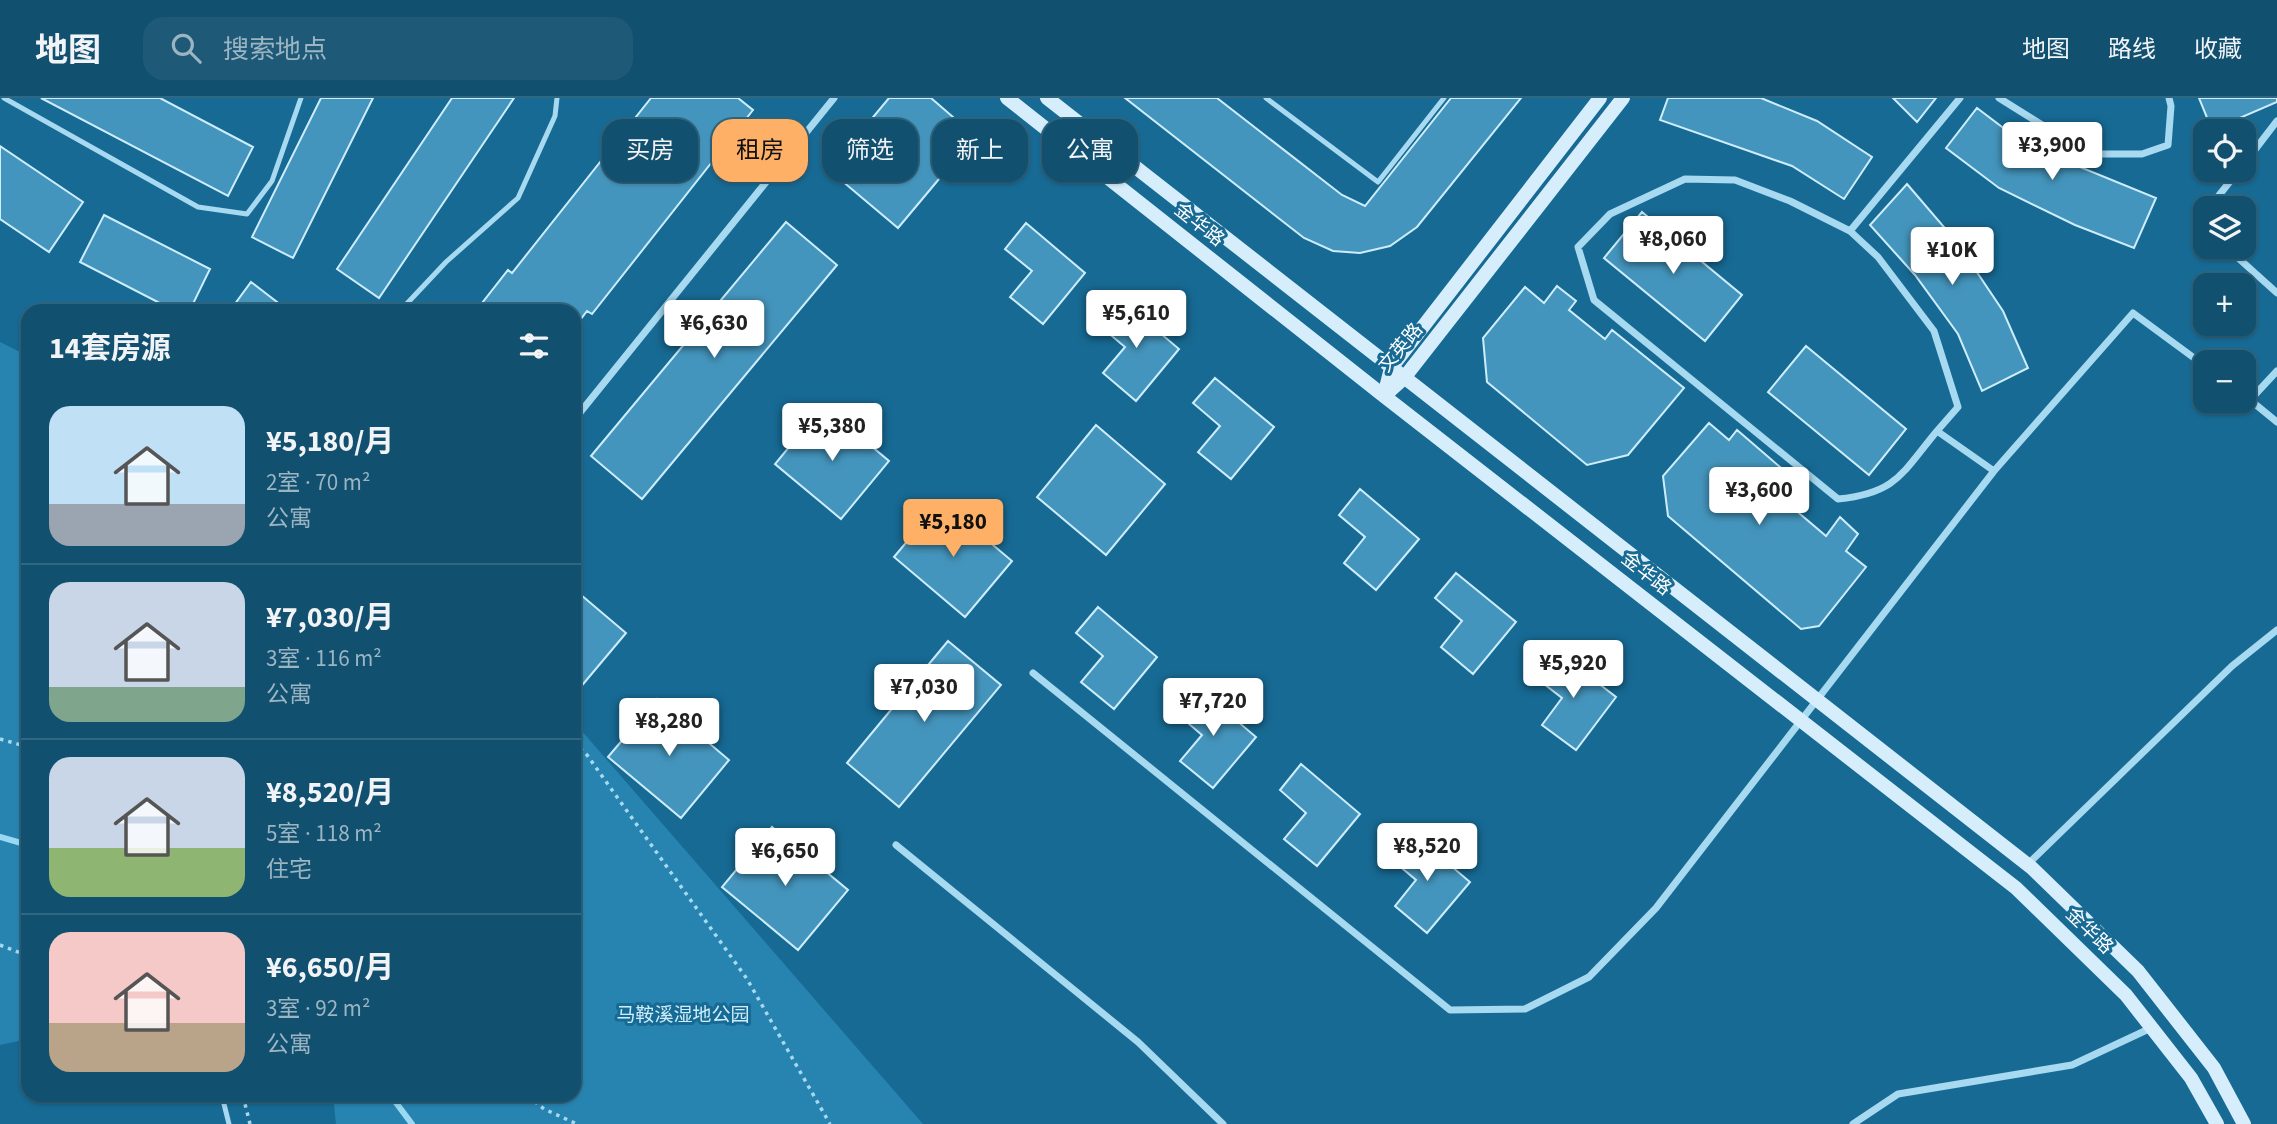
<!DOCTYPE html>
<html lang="zh">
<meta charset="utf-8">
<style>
:root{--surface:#11506f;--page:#1e5a77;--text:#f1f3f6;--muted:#9cb5c3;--line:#306782;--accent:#ffb067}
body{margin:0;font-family:"Source Sans 3","Noto Sans SC",sans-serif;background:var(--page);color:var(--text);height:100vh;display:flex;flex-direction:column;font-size:26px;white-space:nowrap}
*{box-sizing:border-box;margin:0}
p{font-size:23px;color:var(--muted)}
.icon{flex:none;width:38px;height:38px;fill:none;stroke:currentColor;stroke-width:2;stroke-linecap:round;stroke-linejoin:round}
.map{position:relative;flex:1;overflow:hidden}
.details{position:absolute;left:21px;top:206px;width:560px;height:798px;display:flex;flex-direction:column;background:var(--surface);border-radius:21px;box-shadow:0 2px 5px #0004,0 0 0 2px var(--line)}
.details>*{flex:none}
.top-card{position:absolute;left:602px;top:21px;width:665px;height:63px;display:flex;gap:14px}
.fabs{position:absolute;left:2193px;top:21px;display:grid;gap:14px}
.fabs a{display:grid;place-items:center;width:63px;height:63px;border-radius:14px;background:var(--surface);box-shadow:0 2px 5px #0004,0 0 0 2px var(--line);font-size:35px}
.price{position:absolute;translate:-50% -60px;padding:0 16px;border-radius:7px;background:#fff;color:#222;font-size:23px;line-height:46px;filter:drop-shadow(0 2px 4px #0008)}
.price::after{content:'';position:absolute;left:50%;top:42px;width:21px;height:16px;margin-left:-10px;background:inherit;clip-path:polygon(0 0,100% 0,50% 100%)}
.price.selected{background:var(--accent);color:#111}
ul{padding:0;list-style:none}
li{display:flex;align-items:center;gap:21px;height:175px;padding:0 28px}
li+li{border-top:2px solid var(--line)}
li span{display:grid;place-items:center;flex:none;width:196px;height:140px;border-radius:21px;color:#555}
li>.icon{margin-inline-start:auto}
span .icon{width:84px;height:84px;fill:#fffc;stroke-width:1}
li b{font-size:30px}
h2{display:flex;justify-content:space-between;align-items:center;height:84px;padding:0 28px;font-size:30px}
.chip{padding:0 24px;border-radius:21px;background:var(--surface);box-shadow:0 2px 5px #0004,0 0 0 2px var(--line);font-size:24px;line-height:63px}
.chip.selected{background:var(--accent);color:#111}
header{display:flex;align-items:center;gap:42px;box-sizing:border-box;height:98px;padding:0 35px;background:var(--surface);border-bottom:2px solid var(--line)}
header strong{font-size:33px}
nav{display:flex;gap:38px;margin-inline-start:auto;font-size:24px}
.search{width:490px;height:63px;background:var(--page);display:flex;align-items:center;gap:18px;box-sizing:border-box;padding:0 24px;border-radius:21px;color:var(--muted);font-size:26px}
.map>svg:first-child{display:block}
.green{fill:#2784b0}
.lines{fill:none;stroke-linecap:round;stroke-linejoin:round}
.stream{stroke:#9ad8f3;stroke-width:6}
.building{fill:#4495bd;stroke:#ceedfb;stroke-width:2}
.path{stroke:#a7d9f0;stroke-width:3.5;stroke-dasharray:3.5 5;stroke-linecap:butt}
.lane{stroke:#a7d9f0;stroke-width:5}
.street{stroke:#a7d9f0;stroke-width:7}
.secondary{stroke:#d6eefb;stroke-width:14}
.labels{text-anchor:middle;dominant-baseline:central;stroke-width:6;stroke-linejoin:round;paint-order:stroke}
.street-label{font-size:19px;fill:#fff;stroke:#176a94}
.park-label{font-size:19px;fill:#ceedfb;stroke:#176a94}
</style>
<header>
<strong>地图</strong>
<div class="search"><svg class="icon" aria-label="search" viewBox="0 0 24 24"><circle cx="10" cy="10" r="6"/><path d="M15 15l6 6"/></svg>搜索地点</div>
<nav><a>地图</a><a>路线</a><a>收藏</a></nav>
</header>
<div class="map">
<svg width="2277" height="1026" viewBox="0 0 2277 1026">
<rect width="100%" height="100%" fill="#176a94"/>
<path class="green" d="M0,244L28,258V941L0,947Z
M574,624L923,1026H336L333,998H574Z"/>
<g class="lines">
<path class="stream" d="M0,739L28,747
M391,998L412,1026"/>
</g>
<path class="building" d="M41,0H160L253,49L228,98Z
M321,0H373L293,160L252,139Z
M452,0H514L379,200L337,171Z
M651,0H738L753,12L592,216L587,213L574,230V214H475L508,172L512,175Z
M889,0H931L975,38L898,130L829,72Z
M1125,0H1217L1342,97L1365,108L1451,0H1521L1417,129L1390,148L1360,155L1333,153L1304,140Z
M1668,0H1761L1817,23L1872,59L1844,101L1792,68L1660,22Z
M1893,0H1936L1917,24Z
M2199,0H2277V4L2212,32Z
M1977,10L2026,47L2156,100L2134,150L2075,127L1999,90L1946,50Z
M0,48L83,104L49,154L0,121Z
M1907,86L1956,143L2003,213L2028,270L1982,293L1958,236L1915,177L1870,127Z
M1642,114L1742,197L1705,243L1604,160Z
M104,117L210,171L189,214H177L80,164Z
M786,124L837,167L642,401L591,358Z
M1026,125L1085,175L1043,226L1010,199L1032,173L1005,151Z
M251,184L290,214H229Z
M1557,188L1576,203L1569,212L1605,241L1612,232L1684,290L1628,357L1587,367L1487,284L1483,240L1525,189L1544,205Z
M1120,201L1179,251L1136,303L1103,275L1125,249L1099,227Z
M1806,248L1906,331L1869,377L1768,294Z
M1215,280L1274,329L1231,381L1198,354L1220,328L1193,305Z
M823,308L889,363L841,421L775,366Z
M1709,325L1729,342L1737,332L1787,375L1773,393L1826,438L1840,419L1858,436L1846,453L1866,469L1819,528L1801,531L1668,418L1663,378Z
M1096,327L1165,386L1106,457L1037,399Z
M1360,391L1419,441L1376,492L1344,465L1365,439L1339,417Z
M941,403L1012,463L965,519L894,459Z
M1456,475L1516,524L1473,576L1441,549L1462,523L1435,500Z
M574,491L626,535L574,597Z
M1098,509L1157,559L1114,611L1081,584L1103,558L1076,535Z
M948,543L1001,587L899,709L847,665Z
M1555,552L1616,599L1576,652L1542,627L1562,600L1535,579Z
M1197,589L1256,639L1213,690L1180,663L1202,637L1175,614Z
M657,601L729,662L681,720L608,659Z
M1301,666L1360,716L1317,768L1284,741L1306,715L1280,692Z
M772,729L848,792L798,852L722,789Z
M1411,734L1470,784L1427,835L1395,808L1416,782L1390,760Z"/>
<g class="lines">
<path class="path" d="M0,641L28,649
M574,644L587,657L747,881L830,1026
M0,847L28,858
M243,998L250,1026
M528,998L544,1011L577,1026"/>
<path class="lane" d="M4,0L198,109L247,116L272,83L301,0
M1266,0L1378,84L1444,0
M399,214L446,164L518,100L555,18L557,0
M222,998L229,1026"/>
<path class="street" d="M1999,0L2089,56H2142L2168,47L2171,8L2169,0
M2244,66L2277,23
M2209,110L2239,72
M2205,115L2198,124L2205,130
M1850,133L1960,0
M2226,149L2277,195
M2244,297L2277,324
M2250,302L2277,273
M574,322L834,0
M1937,333C1902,375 1897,395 1838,401L1594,202L1578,149L1610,116L1685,81L1735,82L1790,103L1850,133L1878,159L1934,233L1958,309L1937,333L1994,373
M1033,575L1450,912L1525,911L1589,879L1656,810L1994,373L2133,215L2205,268
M896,747L1138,944L1223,1026
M2028,766L2232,568L2277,532
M1853,1026L1898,996L2072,967L2151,930"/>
<path class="secondary" d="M1007,0L1384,298L2016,790L2126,897L2191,980L2217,1026
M1047,0L2032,770L2138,873L2214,970L2244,1026
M1384,298L1404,280L1623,0
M1384,298L1391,270L1600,0"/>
</g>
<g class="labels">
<g class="street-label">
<text transform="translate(1199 127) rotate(38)">金华路</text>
<text transform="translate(1401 250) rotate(-50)">文英路</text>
<text transform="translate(1646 476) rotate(38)">金华路</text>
<text transform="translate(2089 833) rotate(44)">金华路</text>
</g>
<g class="park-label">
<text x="683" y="917">马鞍溪湿地公园</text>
</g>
</g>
</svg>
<div class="fabs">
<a><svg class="icon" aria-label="locate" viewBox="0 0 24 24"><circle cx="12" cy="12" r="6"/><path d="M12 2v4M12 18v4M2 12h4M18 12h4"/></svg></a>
<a><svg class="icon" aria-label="layers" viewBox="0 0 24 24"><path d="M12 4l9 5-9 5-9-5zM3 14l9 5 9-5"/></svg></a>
<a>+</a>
<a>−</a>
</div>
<b class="price" style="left:2052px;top:84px">¥3,900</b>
<b class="price" style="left:1673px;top:178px">¥8,060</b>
<b class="price" style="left:1952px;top:189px">¥10K</b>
<b class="price" style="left:1136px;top:252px">¥5,610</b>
<b class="price" style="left:714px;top:262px">¥6,630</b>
<b class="price" style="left:832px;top:365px">¥5,380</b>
<b class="price" style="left:1759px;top:429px">¥3,600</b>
<b class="price selected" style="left:953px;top:461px">¥5,180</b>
<b class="price" style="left:1573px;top:602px">¥5,920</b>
<b class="price" style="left:924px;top:626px">¥7,030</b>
<b class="price" style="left:1213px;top:640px">¥7,720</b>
<b class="price" style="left:669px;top:660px">¥8,280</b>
<b class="price" style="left:1427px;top:785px">¥8,520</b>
<b class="price" style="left:785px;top:790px">¥6,650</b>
<div class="top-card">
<a class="chip">买房</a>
<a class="chip selected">租房</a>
<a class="chip">筛选</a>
<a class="chip">新上</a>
<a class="chip">公寓</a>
</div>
<section class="details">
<h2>14套房源<svg class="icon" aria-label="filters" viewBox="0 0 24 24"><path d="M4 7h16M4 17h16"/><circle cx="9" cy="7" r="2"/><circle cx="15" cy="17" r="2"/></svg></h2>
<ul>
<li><span style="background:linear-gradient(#bfe0f5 70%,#9aa5b1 0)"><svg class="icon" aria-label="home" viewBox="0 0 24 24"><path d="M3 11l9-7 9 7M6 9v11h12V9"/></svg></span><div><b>¥5,180/月</b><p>2室 · 70 m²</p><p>公寓</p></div></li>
<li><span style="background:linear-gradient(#c9d6e8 75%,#7fa58c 0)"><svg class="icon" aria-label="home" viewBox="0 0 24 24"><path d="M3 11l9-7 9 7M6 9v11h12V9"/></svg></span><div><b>¥7,030/月</b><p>3室 · 116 m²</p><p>公寓</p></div></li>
<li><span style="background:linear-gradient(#c9d6e8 65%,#8fb573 0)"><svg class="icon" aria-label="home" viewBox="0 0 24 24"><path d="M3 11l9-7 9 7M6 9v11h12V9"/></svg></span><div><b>¥8,520/月</b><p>5室 · 118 m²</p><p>住宅</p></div></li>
<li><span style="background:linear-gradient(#f6c9c9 65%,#b9a48a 0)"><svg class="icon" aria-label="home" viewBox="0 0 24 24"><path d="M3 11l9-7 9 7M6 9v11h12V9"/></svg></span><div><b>¥6,650/月</b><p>3室 · 92 m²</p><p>公寓</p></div></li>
</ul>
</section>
</div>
